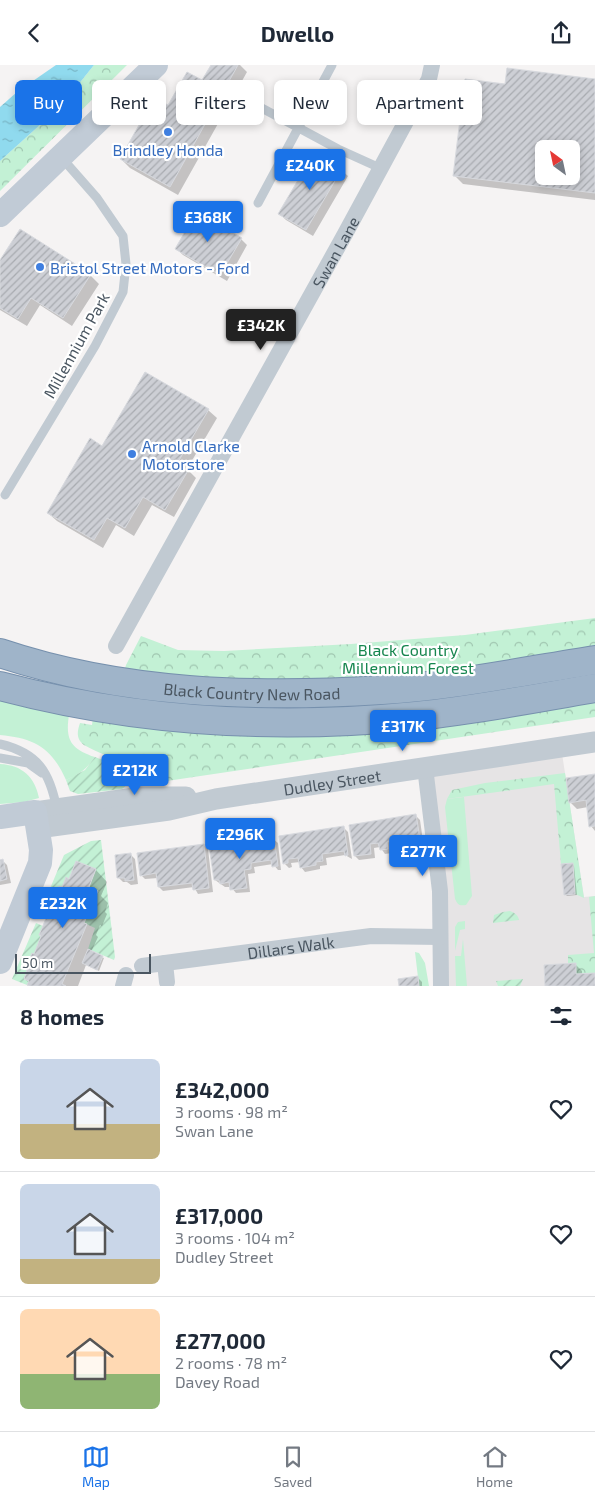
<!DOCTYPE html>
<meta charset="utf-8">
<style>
:root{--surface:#fff;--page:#f2f2f3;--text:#1f2937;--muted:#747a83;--line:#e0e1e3;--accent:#1a73e8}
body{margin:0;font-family:"Exo 2",sans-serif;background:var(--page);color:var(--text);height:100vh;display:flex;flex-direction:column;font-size:19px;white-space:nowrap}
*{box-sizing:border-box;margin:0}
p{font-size:16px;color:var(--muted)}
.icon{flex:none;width:28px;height:28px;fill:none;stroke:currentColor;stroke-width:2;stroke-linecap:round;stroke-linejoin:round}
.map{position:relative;height:921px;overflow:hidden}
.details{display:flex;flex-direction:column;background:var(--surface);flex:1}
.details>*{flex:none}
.top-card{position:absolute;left:15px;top:15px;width:565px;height:45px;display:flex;gap:10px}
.needle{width:32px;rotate:327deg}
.buttons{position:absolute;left:535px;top:75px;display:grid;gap:10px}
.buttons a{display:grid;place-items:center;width:45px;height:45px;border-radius:8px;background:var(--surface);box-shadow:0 2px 8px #0003;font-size:25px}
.scale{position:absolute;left:15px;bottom:12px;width:136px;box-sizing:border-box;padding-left:5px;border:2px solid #4a5661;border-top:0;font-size:14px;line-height:18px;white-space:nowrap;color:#4a5661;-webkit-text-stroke:4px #fff;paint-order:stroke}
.price{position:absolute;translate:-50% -42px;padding:0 11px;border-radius:5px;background:var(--accent);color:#fff;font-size:16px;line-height:32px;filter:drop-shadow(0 1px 2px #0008)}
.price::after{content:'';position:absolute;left:50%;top:30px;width:15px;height:11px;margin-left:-8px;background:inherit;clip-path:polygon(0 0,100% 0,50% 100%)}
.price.current{background:#222;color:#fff}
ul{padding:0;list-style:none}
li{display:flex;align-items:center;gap:15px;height:125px;padding:0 20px}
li+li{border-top:1px solid var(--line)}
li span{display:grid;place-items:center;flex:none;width:140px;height:100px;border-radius:8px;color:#555}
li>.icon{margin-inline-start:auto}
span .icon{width:60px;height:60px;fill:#fffc;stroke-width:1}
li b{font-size:21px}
h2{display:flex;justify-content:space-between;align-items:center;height:60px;padding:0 20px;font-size:21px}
.tag{padding:0 18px;border-radius:8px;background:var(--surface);box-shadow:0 2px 8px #0003;font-size:18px;line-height:45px}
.tag.current{background:var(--accent);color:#fff}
header{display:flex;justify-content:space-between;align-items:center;height:65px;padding:0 20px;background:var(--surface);font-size:22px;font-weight:700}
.tab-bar{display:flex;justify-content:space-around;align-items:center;height:70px;border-top:1px solid var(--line);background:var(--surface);font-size:14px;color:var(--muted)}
.tab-bar a{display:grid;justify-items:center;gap:2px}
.tab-bar .current{color:var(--accent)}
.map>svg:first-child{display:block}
.education{fill:#e6e4e5}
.grass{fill:#c3f1d5}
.forest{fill:url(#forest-crowns)}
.garden{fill:url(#garden-furrows)}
.water{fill:url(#water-ripples)}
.shadow{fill:#0003;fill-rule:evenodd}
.building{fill:url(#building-hatch);stroke:#d7d9de;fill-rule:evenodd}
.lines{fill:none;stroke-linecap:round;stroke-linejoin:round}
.trunk-casing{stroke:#7690ad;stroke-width:30}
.service{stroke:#c1cad2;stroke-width:9}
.minor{stroke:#c1cad2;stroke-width:16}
.tertiary{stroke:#c1cad2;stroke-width:21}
.secondary{stroke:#c1cbd6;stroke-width:24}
.trunk{stroke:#9fb4c9;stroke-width:28}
.shop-dot{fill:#3f7fe0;stroke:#fff;stroke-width:2}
.labels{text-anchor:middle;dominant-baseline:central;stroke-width:4.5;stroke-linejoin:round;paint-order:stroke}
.shop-label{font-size:16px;fill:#366cbe;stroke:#fff;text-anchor:start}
.street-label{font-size:16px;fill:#4a5661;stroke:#fff}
.park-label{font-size:16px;fill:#17864f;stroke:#fff}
</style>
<header><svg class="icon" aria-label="back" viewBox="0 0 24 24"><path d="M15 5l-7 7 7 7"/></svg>Dwello<svg class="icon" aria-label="share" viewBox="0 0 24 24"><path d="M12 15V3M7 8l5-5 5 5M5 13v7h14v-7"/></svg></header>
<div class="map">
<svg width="595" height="921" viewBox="0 0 595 921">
<defs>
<pattern id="forest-crowns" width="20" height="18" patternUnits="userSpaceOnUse" patternTransform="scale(1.25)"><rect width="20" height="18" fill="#c3f1d5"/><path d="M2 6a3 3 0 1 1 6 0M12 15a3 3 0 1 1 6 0" fill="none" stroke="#a0c6b0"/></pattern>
<pattern id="garden-furrows" width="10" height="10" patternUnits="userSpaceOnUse" patternTransform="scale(1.25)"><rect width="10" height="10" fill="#c3f1d5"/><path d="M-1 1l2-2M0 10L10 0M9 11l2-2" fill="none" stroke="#a0c6b0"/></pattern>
<pattern id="water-ripples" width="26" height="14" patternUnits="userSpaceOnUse" patternTransform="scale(1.25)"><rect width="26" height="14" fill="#90daee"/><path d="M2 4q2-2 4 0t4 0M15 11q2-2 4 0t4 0" fill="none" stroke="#78b4c4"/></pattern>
<pattern id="building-hatch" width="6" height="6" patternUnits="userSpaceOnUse" patternTransform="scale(1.25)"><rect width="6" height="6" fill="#cdcfd5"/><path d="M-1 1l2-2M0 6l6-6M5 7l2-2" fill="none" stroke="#a8abb0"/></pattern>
</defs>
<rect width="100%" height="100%" fill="#f5f3f3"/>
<path class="education" d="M561,682L584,832L595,831V921H441L425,702Z"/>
<path class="grass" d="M0,635L69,650C65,675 71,684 95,692C87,704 78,710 66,715C52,683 34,673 0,670Z
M0,699C22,700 35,712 39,733L24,737L0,739Z
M464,732L472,831L466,840C459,841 458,840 455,834L445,742L447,734Z
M465,856V864L460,865L455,886V862L458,857Z
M463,874L467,921H456L455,891H461Z
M415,887L419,888L425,898L429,921H419Z"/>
<path class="forest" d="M94,0H127L0,126V96L62,40Z
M595,553V582L421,610L322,616H258L124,607L126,600L141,571L178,585L224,586L351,579L465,570Z
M595,637V652L133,721C126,692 106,693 84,680C76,674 77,667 80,658L92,660L93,652L491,654Z
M565,708L584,833L575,829L573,798L561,799L554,719L447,734L452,725L485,718Z
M595,831V908L576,909V898H568V890L594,888L589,832Z"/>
<path class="garden" d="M95,692C109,697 123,705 127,720L122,724L78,729L70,726L66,715L85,705Z
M101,775L115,892L114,895L88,884L95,863L84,858L88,849L90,850L96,837L94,835L97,826L89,822L96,804L76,797L69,814L66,813L62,822L59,821L53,835L56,836L52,845L50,844L46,853L39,850L64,790L91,776Z
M510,846C515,848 518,850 519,855L493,858L494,850L503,847Z
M36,858L43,861L39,870L41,871L34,889L32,888L25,904L27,905L24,914L29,916L27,920L12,914Z
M523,914L520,921H498L496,916Z"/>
<path class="water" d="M56,0H94L62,40L0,96V42L17,27Z"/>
<path class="shadow" d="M212,0H240L247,7L178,130L130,103L121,94L203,17Z
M595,15V135L463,119L455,111L506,21ZM544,84H571V111H544Z
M341,105L348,111L313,171L286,155L280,149Z
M20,166L90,210L99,219L72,261L40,240L27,261L0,245V197Z
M241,174L247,180L227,216L183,190L176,183Z
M208,345L217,353L187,404L196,413L174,452L152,440L134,471L116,460L103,483L57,456L48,448L103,382Z
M595,710V766L591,761L588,742L577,744L570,737Z
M415,750L420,755L425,790L422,791L418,787L414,777L391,781L392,788L385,789L380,782L374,783L375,793L359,795L355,791L350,761Z
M343,762L348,767L352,794L345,790L326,793L327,800L320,801V804L305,807L301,802L300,797L291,798L292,802L289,803L284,798L280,772Z
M273,774L278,778L281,805H278L273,799L254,802L255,808L248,809L250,827L236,828L231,822H225L215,815Z
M203,780L208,784L213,827L198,829L194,822L163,826L159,822L158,813L145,814L141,810Z
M130,789L135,794L138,819L131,820L127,817H123L119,813Z
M2,795L7,800L11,818L0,820V796Z
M77,798L96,805L107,817L101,831L108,838L105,847L107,849L102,861L100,860L96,870L98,872L91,887L104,893L99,906L86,900L78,921H30L29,918L25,914L57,837L55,835L70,816Z
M572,799L574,801L577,830L567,831L565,829Z
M575,899L582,906V910L595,909V921H546Z
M418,913L422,917V921H400Z"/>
<path class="building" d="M211,0H238L170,122L120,94L154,33L168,40L187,7L202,15Z
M507,3L595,14V128L453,111L465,14L505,19ZM544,84H571V111H544Z
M314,88L342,104L306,165L278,149Z
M197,146L242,173L220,210L175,184Z
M20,164L91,209L63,253L31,233L18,254L0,243V195Z
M145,307L209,344L178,397L189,404L165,445L143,432L125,463L107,453L94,475L47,448L90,373L102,381Z
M595,709V761L589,762L586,735L569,738L566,713Z
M416,749L422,786L416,787L415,781H413L412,773L387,777L388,784L380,785L378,778L370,779L371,789L354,791L349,760Z
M344,761L348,790L345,791L344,786L322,789L323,796L316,797V800L300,803L298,793L288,794V798L283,799L279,771Z
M274,772L278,801L272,802L271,795L251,798V804L244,805L247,823L230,825L229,817L220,819L219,815H214L209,781Z
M204,779L209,823L193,825L192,818L158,822L156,808L140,811L137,788Z
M131,788L134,815L125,816V813H117L115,790Z
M3,794L7,814L0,816V795Z
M76,796L96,804L89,822L98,826L94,835L96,836L90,850L88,849L84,858L87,859L62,919L66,921H29L27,920L29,916L24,914L27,905L25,904L32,888L34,889L41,871L39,870L50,844L52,845L56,836L53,835L59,821L62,822L66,812L69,814Z
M573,798L575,829L564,830L561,799Z
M88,884L103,891L97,905L82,898Z
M576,898V909L595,908V921H545L544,900Z
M418,911L419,921H399L398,914Z"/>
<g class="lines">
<defs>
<g id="trunk">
<path id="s4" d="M0,588C122,629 254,633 382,625C453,621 524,606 595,595"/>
<path d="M0,621C136,657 276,665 416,651C476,645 536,633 595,623"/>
</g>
</defs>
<use href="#trunk" class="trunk-casing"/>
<path class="service" d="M247,35L338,84L380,103
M258,138L332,0
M5,430L95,281L123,227L126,199L123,171L97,133L61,92
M0,679C38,688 50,707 57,745
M0,693L28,698L42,708"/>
<g class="minor">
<path id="s1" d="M116,581L345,169L429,14L432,0"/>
<path d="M425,702L440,826L441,921"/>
<path d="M165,898L167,917"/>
<path id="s2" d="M142,901L371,871L440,872"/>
<path d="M123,921L126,910"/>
</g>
<g class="tertiary">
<path d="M35,747L142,732H186"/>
<path id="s3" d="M38,763L169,745L216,734L595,677"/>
</g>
<path class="secondary" d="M0,150L156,0
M0,752L35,747L41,785L40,798L0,897"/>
<use href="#trunk" class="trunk"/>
</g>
<g class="shop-dot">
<circle cx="168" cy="67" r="5"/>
<circle cx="40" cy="202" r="5"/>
<circle cx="132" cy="389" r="5"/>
</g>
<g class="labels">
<g class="shop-label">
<text x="168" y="84" text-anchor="middle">Brindley Honda</text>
<text x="50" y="202">Bristol Street Motors - Ford</text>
<text x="142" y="380">Arnold Clarke<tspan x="142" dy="18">Motorstore</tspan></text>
</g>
<g class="street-label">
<text stroke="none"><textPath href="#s1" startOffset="451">Swan Lane</textPath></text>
<text transform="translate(76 280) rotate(-61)">Millennium Park</text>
<text stroke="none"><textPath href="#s4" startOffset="256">Black Country New Road</textPath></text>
<text stroke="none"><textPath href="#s3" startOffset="298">Dudley Street</textPath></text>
<text stroke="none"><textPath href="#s2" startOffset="150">Dillars Walk</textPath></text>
</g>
<g class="park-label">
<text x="408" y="584">Black Country<tspan x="408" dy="18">Millennium Forest</tspan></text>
</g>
</g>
</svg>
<div class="buttons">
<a><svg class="needle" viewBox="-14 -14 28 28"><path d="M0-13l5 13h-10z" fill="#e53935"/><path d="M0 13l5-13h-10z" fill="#747a83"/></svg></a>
</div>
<div class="scale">50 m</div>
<b class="price" style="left:310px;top:126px">£240K</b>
<b class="price" style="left:208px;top:178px">£368K</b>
<b class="price current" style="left:261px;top:286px">£342K</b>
<b class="price" style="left:403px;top:687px">£317K</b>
<b class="price" style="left:135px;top:731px">£212K</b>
<b class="price" style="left:240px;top:795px">£296K</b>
<b class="price" style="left:423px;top:812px">£277K</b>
<b class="price" style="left:63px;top:864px">£232K</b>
<div class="top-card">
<a class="tag current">Buy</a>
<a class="tag">Rent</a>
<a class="tag">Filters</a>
<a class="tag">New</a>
<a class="tag">Apartment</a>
</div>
</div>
<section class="details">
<h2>8 homes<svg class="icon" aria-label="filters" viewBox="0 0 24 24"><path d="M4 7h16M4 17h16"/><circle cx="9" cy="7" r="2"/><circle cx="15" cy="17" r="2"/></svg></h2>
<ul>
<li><span style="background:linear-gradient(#c9d6e8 65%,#c2b280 0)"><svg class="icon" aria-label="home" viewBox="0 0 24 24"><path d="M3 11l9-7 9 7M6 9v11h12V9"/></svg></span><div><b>£342,000</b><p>3 rooms · 98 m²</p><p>Swan Lane</p></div><svg class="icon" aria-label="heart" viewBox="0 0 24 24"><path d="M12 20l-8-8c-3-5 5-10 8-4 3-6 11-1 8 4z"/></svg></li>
<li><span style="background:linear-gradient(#c9d6e8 75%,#c2b280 0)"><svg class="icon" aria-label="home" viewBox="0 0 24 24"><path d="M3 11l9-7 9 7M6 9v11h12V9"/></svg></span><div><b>£317,000</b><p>3 rooms · 104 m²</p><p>Dudley Street</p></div><svg class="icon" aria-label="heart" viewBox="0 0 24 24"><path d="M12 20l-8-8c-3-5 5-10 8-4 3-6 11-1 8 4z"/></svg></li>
<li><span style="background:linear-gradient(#ffd9b3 65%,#8fb573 0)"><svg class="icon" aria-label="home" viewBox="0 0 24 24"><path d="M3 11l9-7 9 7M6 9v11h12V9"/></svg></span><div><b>£277,000</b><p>2 rooms · 78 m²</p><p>Davey Road</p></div><svg class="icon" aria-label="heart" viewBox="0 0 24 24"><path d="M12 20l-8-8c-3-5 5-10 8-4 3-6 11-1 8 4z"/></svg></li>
</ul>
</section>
<nav class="tab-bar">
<a class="current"><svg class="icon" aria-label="map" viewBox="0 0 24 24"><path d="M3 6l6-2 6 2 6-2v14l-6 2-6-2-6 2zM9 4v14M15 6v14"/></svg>Map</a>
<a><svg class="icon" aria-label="saved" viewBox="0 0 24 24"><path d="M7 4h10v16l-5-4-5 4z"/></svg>Saved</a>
<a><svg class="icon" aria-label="home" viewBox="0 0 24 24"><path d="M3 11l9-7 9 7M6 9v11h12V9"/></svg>Home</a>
</nav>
